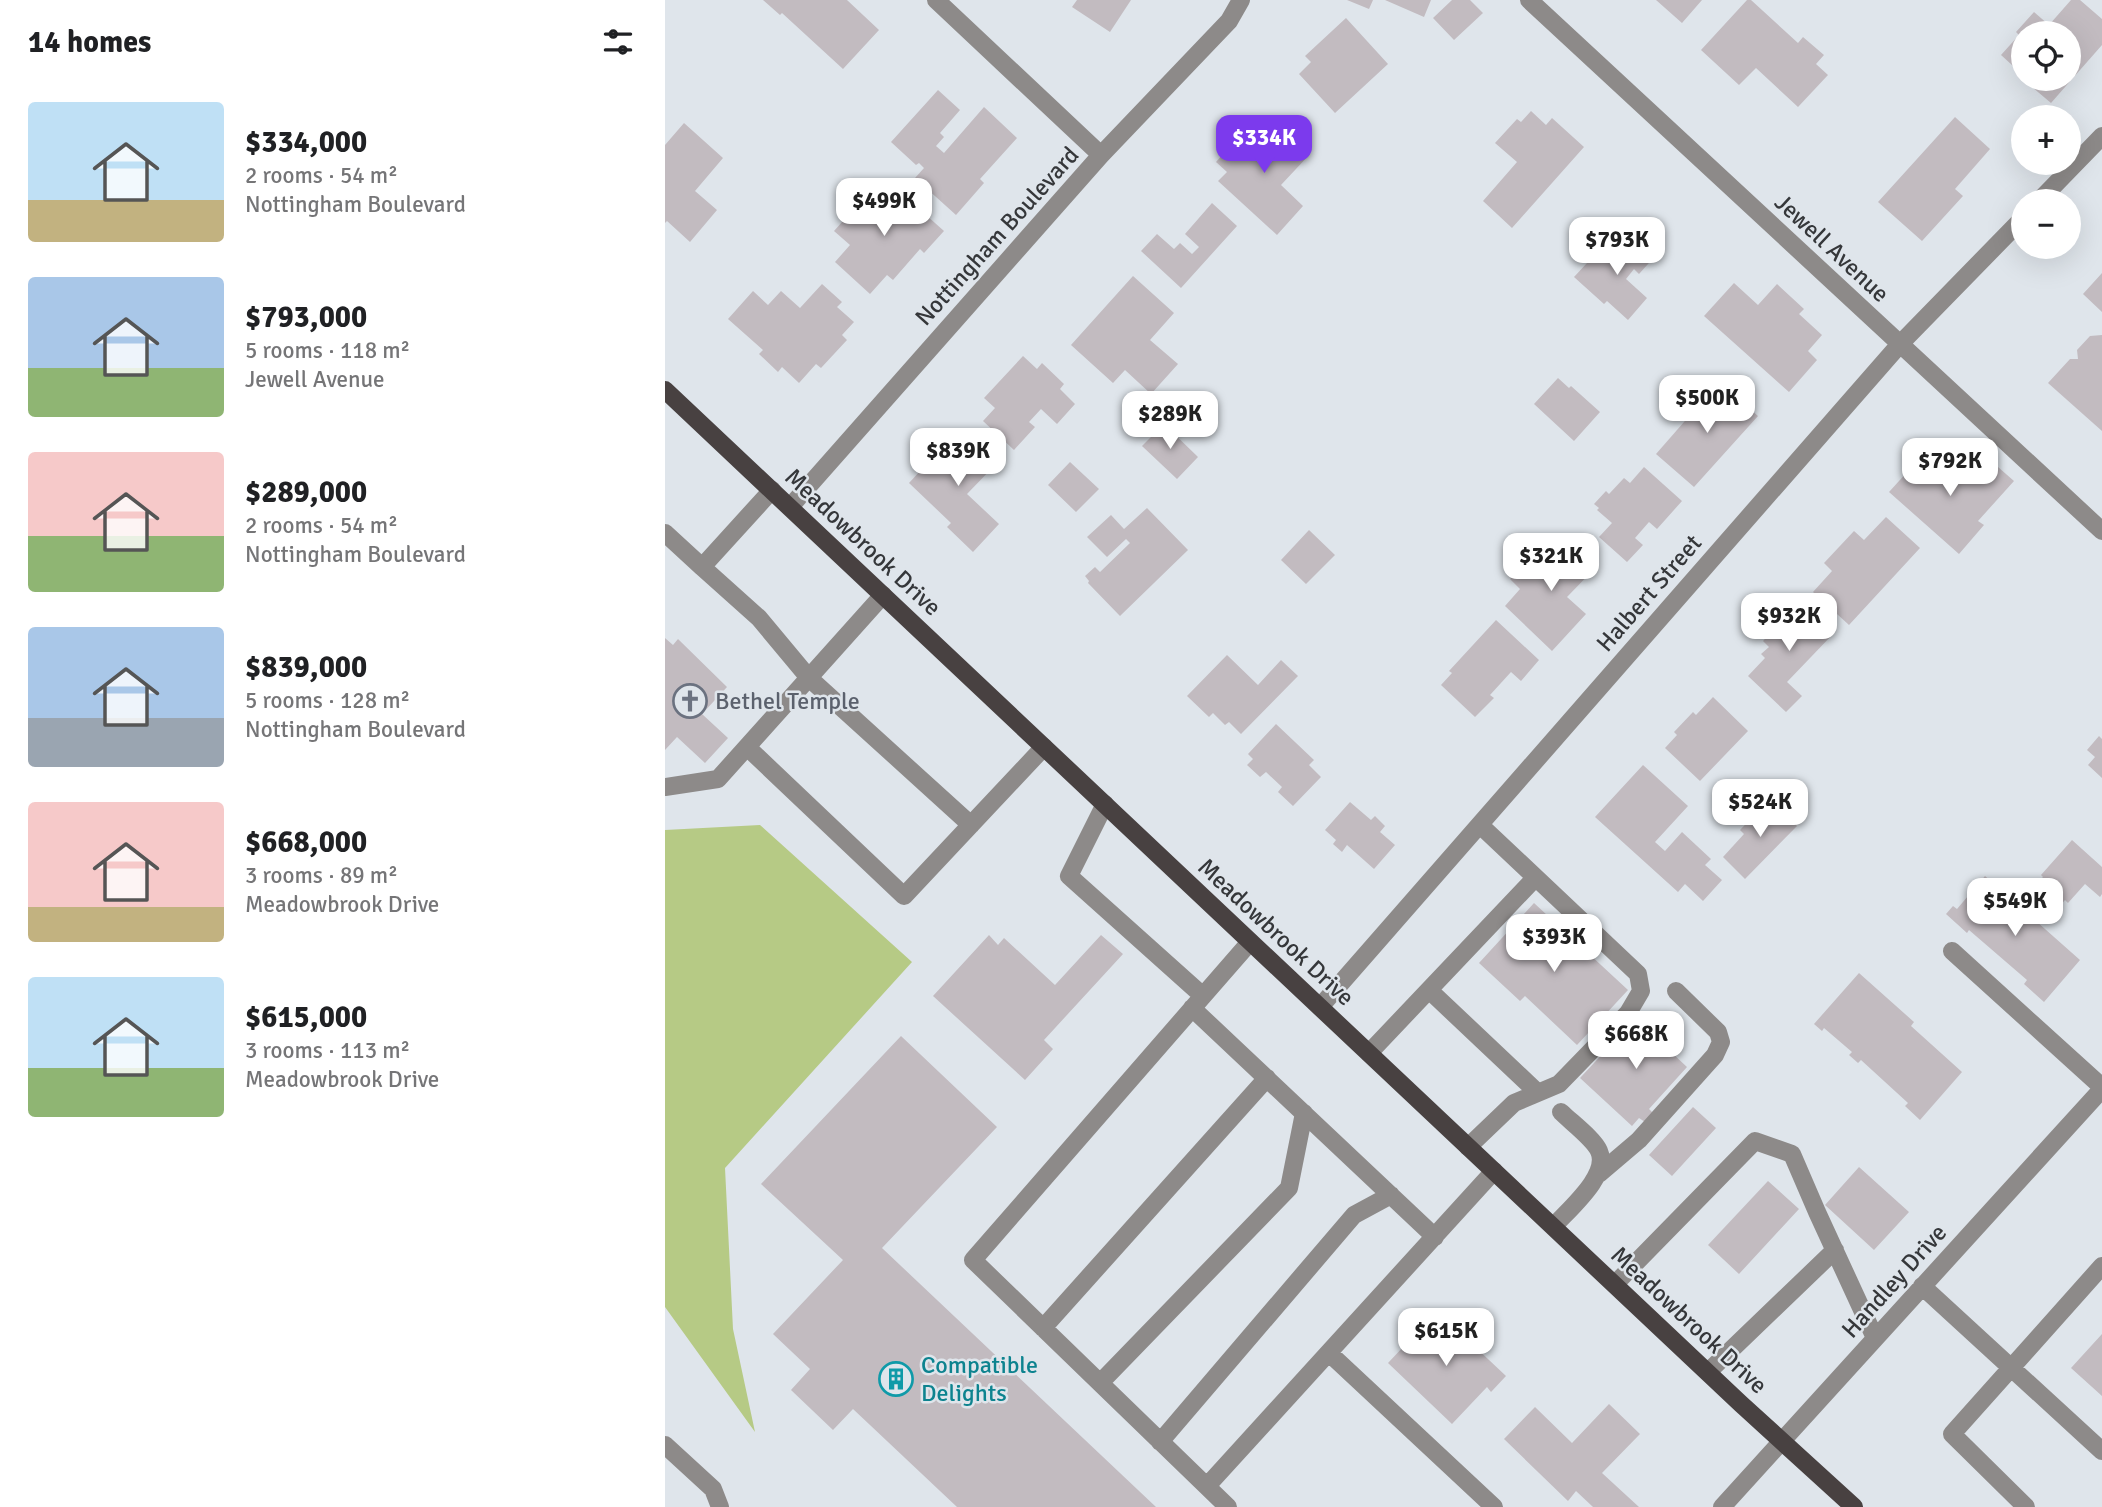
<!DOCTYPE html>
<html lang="en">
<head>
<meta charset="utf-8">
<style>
  body { margin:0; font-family:Signika,sans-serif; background:#f2f2f2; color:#202124; height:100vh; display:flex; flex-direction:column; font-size:26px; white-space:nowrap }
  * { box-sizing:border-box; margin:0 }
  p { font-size:23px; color:#757577 }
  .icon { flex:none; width:38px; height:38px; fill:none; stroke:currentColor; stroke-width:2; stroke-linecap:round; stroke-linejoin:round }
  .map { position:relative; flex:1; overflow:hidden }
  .sheet { display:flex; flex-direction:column; background:#fff; width:665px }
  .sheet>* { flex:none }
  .buttons { position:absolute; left:1346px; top:21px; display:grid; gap:14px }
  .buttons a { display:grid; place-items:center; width:70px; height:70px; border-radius:50%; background:#fff; box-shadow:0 7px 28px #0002; font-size:35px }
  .price { position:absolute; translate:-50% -60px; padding:0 16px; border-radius:14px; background:#fff; color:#222; font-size:23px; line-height:46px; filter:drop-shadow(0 2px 4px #0008) }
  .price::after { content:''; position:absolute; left:50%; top:42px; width:21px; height:16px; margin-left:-10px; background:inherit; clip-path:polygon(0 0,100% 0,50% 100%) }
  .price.selected { background:#7c3aed; color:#fff }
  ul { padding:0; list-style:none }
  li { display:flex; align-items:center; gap:21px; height:175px; padding:0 28px }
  li span { display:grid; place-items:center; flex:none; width:196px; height:140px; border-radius:7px; color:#555 }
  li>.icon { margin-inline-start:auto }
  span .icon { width:84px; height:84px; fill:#fffc; stroke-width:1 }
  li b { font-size:30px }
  h2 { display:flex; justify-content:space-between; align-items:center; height:84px; padding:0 28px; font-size:30px }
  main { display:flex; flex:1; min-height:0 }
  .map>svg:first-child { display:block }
  .green { fill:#b6ca85 }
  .building { fill:#c2bbc0 }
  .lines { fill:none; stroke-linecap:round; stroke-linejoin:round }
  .minor { stroke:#8d8a89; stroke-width:18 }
  .major { stroke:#484141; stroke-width:18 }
  .labels { text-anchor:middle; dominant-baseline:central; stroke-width:5; stroke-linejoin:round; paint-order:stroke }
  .street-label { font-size:24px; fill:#35373a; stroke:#dfe5eb }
  .worship-label { font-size:24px; fill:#5b616d; stroke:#dfe5eb; text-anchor:start }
  .culture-label { font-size:24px; fill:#0d838f; stroke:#dfe5eb; text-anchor:start }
</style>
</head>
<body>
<main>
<section class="sheet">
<h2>14 homes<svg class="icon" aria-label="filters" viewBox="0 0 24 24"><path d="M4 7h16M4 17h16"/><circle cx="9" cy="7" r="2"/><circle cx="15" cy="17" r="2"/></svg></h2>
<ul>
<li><span style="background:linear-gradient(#bfe0f5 70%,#c2b280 0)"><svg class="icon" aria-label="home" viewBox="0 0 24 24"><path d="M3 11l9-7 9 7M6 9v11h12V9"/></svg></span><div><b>$334,000</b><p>2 rooms · 54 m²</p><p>Nottingham Boulevard</p></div></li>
<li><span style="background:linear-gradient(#a9c7e8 65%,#8fb573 0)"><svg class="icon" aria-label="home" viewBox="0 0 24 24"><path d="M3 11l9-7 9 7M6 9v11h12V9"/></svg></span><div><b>$793,000</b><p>5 rooms · 118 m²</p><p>Jewell Avenue</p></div></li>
<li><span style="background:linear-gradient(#f6c9c9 60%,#8fb573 0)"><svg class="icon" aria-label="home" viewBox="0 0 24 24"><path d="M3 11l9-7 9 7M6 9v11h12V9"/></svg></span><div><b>$289,000</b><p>2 rooms · 54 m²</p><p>Nottingham Boulevard</p></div></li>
<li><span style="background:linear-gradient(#a9c7e8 65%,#9aa5b1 0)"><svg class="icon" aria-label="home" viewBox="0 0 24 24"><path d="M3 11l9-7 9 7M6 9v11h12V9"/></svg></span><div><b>$839,000</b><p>5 rooms · 128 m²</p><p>Nottingham Boulevard</p></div></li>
<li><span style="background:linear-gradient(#f6c9c9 75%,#c2b280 0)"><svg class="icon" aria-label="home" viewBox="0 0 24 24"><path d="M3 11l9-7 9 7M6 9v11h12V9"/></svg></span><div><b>$668,000</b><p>3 rooms · 89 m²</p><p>Meadowbrook Drive</p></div></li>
<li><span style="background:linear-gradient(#bfe0f5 65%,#8fb573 0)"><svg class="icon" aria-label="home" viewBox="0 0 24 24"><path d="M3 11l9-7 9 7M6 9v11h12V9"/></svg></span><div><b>$615,000</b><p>3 rooms · 113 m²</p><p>Meadowbrook Drive</p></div></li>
</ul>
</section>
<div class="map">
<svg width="1437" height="1507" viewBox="0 0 1437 1507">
  <rect width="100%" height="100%" fill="#dfe5eb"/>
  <path class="green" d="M95 825 247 962 60 1168 68 1329 90 1432 0 1307V830Z"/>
  <path class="building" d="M98 0H182L214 30 178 69 117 13 115 15Z
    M412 0H466L445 32 407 7Z
    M682 0H708L704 9Z
    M720 0H766L759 17Z
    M787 0H805L818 13 789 40 768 18Z
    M991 0H1037L1017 23Z
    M1082 0H1086L1133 43 1138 37 1159 55 1151 64 1163 75 1133 107 1091 68 1074 85 1036 50Z
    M1406 0H1415L1437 19V45L1386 103 1360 81 1362 79H1404V33H1358V75L1336 55 1354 35 1351 32 1369 12 1384 25Z
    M681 18 723 64 670 113 634 74 646 62 640 56Z
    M273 90 295 110 275 133 279 137 271 146 279 153 319 107 352 138 315 179 319 183 291 215 250 178 259 168 254 163 251 165 226 142Z
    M866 111 881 125 887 118 919 147 847 228 818 201 852 162 830 143 852 119 856 122Z
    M1290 117 1325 149 1290 189 1298 196 1257 241 1213 202Z
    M609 120 645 154 616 185 638 206 612 235 553 181 562 172 551 162 576 134 587 144Z
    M19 123 58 158 30 191 52 210 25 242 2 221 0 223V145Z
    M228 181 245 196 243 199 279 231 259 253 255 249 228 280 222 275 205 294 170 262 185 245 169 231 195 202 203 209Z
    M547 203 572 226 516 288 476 251 492 234 509 249 515 243 527 254 534 247 520 234Z
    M972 237 992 254 974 274 969 269 961 279 982 298 963 320 942 301 939 304 909 277 935 249 949 262Z
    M1437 273V312L1418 294Z
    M468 276 509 313 485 340 513 364 486 394 460 370 448 383 406 345Z
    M1069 283 1093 305 1112 284 1139 309 1134 314 1157 335 1143 351 1152 360 1124 392 1039 316Z
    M157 284 177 302 172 307 189 322 177 335 182 340 156 368 151 364 134 383 117 367 113 372 94 354 98 350 63 319 88 291 103 305 116 291 135 308Z
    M1437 335V431L1383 383 1405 359H1413L1412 350 1425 336Z
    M358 356 372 369 377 363 399 384 395 389 410 404 392 424 376 409 364 422 370 427 349 450 318 421 330 408 319 398Z
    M893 378 904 388 906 386 935 412 909 441 869 404Z
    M1054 382 1093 416 1029 487 991 454Z
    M499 424 533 457 512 479 477 446Z
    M294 429 332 463 302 494 334 524 308 552 282 527 286 523 244 483Z
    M1264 448 1305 484 1325 460 1349 481 1313 521 1319 525 1294 554 1224 492Z
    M405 462 434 489 411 512 383 485Z
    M979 467 1017 501 992 529 984 522 970 538 978 545 962 562 934 537 947 523 932 510 934 508 929 504 941 491 944 494 959 478 965 483Z
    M482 508 523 550 455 616 423 583 424 581 420 576 430 567 435 572 465 543 461 539 442 557 422 537 446 515 459 529Z
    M1221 517 1255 548 1184 625 1148 592 1167 571 1159 563 1189 531 1199 540Z
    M644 530 670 555 641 584 616 560Z
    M902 536 933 565 902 597 921 614 887 651 840 606 855 589 845 579 862 561 871 569Z
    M1127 601 1145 619 1150 614 1169 633 1122 682 1137 696 1121 712 1083 676 1100 658 1096 654 1104 647 1098 641 1112 626 1108 621Z
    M831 620 874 660 856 681 846 672 825 695 829 698 810 717 776 685 787 673 784 671Z
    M0 638 8 645 13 639 62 687 37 714 63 738 40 763 12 737 0 750Z
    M562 655 593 685 616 660 633 676 576 734 564 722 560 725 548 713 544 717 522 696Z
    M1048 697 1083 731 1035 781 1000 748 1012 735 1009 732 1028 712 1031 715Z
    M611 724 649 760 644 765 656 777 628 806 613 792 617 787 601 772 595 777 582 765 588 759 583 754Z
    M1434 736 1437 739V778L1423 765 1430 757 1422 750Z
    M978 765 1023 806 990 842 1000 851 1017 832 1046 859 1040 865 1057 880 1038 901 1020 884 1013 892 930 817Z
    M1105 799 1132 826 1080 879 1058 857 1079 834 1075 830Z
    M685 802 706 820 710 816 720 826 715 832 730 845 709 869 682 845 677 852 668 844 671 840 660 830Z
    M1407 840 1437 867V894L1435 897 1420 884 1403 903 1400 900 1389 913 1365 891 1378 877 1376 875Z
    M1320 876 1415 960 1379 1002 1359 984 1362 980 1304 930 1302 933 1281 914 1288 906 1292 909Z
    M869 903 963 990 912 1045 860 996 855 1001 814 963Z
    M324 935 333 945 339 938 390 985 436 935 458 954 379 1040 388 1049 360 1080 268 996Z
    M1194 973 1249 1022 1246 1026 1297 1072 1255 1120 1240 1106 1243 1103 1196 1060 1193 1063 1184 1055 1187 1052 1159 1028 1157 1031 1149 1024Z
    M970 1019 988 1036 1001 1023 1019 1040 1007 1053 1022 1067 984 1109 988 1113 980 1122 974 1118 967 1126 915 1078Z
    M236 1036 332 1127 217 1248 491 1507H292L188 1409 168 1430 126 1390 145 1369 108 1334 178 1260 96 1184Z
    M1028 1107 1051 1128 1007 1176 984 1155Z
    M1194 1167 1244 1212 1209 1250 1160 1205Z
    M1103 1181 1134 1209 1074 1274 1043 1245Z
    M772 1311 841 1376 826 1392 822 1387 787 1424 723 1363Z
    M1437 1334V1396L1406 1368Z
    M944 1404 975 1434 937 1473 974 1507H928L911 1491 903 1501 839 1439 870 1407 907 1443Z"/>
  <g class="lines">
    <path class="minor" d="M271 0 436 155
      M864 0 1437 531
      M1374 201 1437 136
      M107 490 37 567 94 618 144 678 306 825
      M125 507 436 155 564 21 576 0
      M0 533 37 567
      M82 747 239 896 379 747
      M0 787 53 779 218 595
      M440 804 404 876 538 996
      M1287 951 1437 1087
      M764 990 872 1092
      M655 1007 1235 344 1358 218
      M527 1008 770 1237
      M704 1053 870 878
      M803 1147 849 1103 894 1084 963 1013 976 991 973 974 815 825
      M934 1174 974 1140 1050 1055 1056 1042 1053 1032 1011 991
      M889 1226C904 1209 945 1175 934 1151 929 1139 906 1122 896 1112
      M950 1284 1090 1141 1127 1154 1152 1212 1210 1338
      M1257 1286 1437 1451
      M378 1328 602 1078
      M664 1353 829 1507
      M1043 1372 1170 1250
      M435 1383 624 1188 639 1113
      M495 1442 689 1215 726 1195
      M0 1445 48 1489 55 1507
      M542 1486 829 1171
      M563 1507 308 1260 585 942
      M1057 1507 1437 1089
      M1361 1507 1287 1434 1437 1266"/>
    <path class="major" d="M0 390 1076 1404 1189 1507"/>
  </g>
  <defs>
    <g id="church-ring" transform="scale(1.75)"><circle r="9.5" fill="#dfe5eb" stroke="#6b7280" stroke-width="1.5"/><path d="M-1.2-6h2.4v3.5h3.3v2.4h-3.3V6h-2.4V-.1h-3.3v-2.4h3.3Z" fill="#6b7280"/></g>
    <g id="building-ring" transform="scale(1.75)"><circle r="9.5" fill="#dfe5eb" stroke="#0f9aa8" stroke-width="1.5"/><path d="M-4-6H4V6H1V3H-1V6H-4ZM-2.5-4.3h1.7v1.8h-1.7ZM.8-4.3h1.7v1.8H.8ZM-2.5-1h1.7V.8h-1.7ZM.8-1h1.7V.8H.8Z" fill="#0f9aa8"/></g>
  </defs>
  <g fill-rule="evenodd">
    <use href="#church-ring" x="25" y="701"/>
    <use href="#building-ring" x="231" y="1379"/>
  </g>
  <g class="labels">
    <g class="street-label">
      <text transform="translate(332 236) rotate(-48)">Nottingham Boulevard</text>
      <text transform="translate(1167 248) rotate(43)">Jewell Avenue</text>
      <text transform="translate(198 542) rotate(43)">Meadowbrook Drive</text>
      <text transform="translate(984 593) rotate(-49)">Halbert Street</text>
      <text transform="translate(611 932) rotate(43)">Meadowbrook Drive</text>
      <text transform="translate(1229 1281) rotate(-48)">Handley Drive</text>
      <text transform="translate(1024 1320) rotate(43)">Meadowbrook Drive</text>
    </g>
    <g class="worship-label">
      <text x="50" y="701">Bethel Temple</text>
    </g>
    <g class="culture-label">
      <text x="256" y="1365">Compatible<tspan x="256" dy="28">Delights</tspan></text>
    </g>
  </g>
</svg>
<div class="buttons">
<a><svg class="icon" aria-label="locate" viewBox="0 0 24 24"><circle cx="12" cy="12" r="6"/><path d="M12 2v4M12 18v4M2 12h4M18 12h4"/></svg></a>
<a>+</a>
<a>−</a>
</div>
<b class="price selected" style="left:599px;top:175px">$334K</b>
<b class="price" style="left:219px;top:238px">$499K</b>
<b class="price" style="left:952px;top:277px">$793K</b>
<b class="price" style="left:1042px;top:435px">$500K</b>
<b class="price" style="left:505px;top:451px">$289K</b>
<b class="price" style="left:293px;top:488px">$839K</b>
<b class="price" style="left:1285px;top:498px">$792K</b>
<b class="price" style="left:886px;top:593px">$321K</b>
<b class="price" style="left:1124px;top:653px">$932K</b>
<b class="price" style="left:1095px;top:839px">$524K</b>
<b class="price" style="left:1350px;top:938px">$549K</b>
<b class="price" style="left:889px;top:974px">$393K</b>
<b class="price" style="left:971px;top:1071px">$668K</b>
<b class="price" style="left:781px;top:1368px">$615K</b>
</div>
</main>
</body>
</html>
